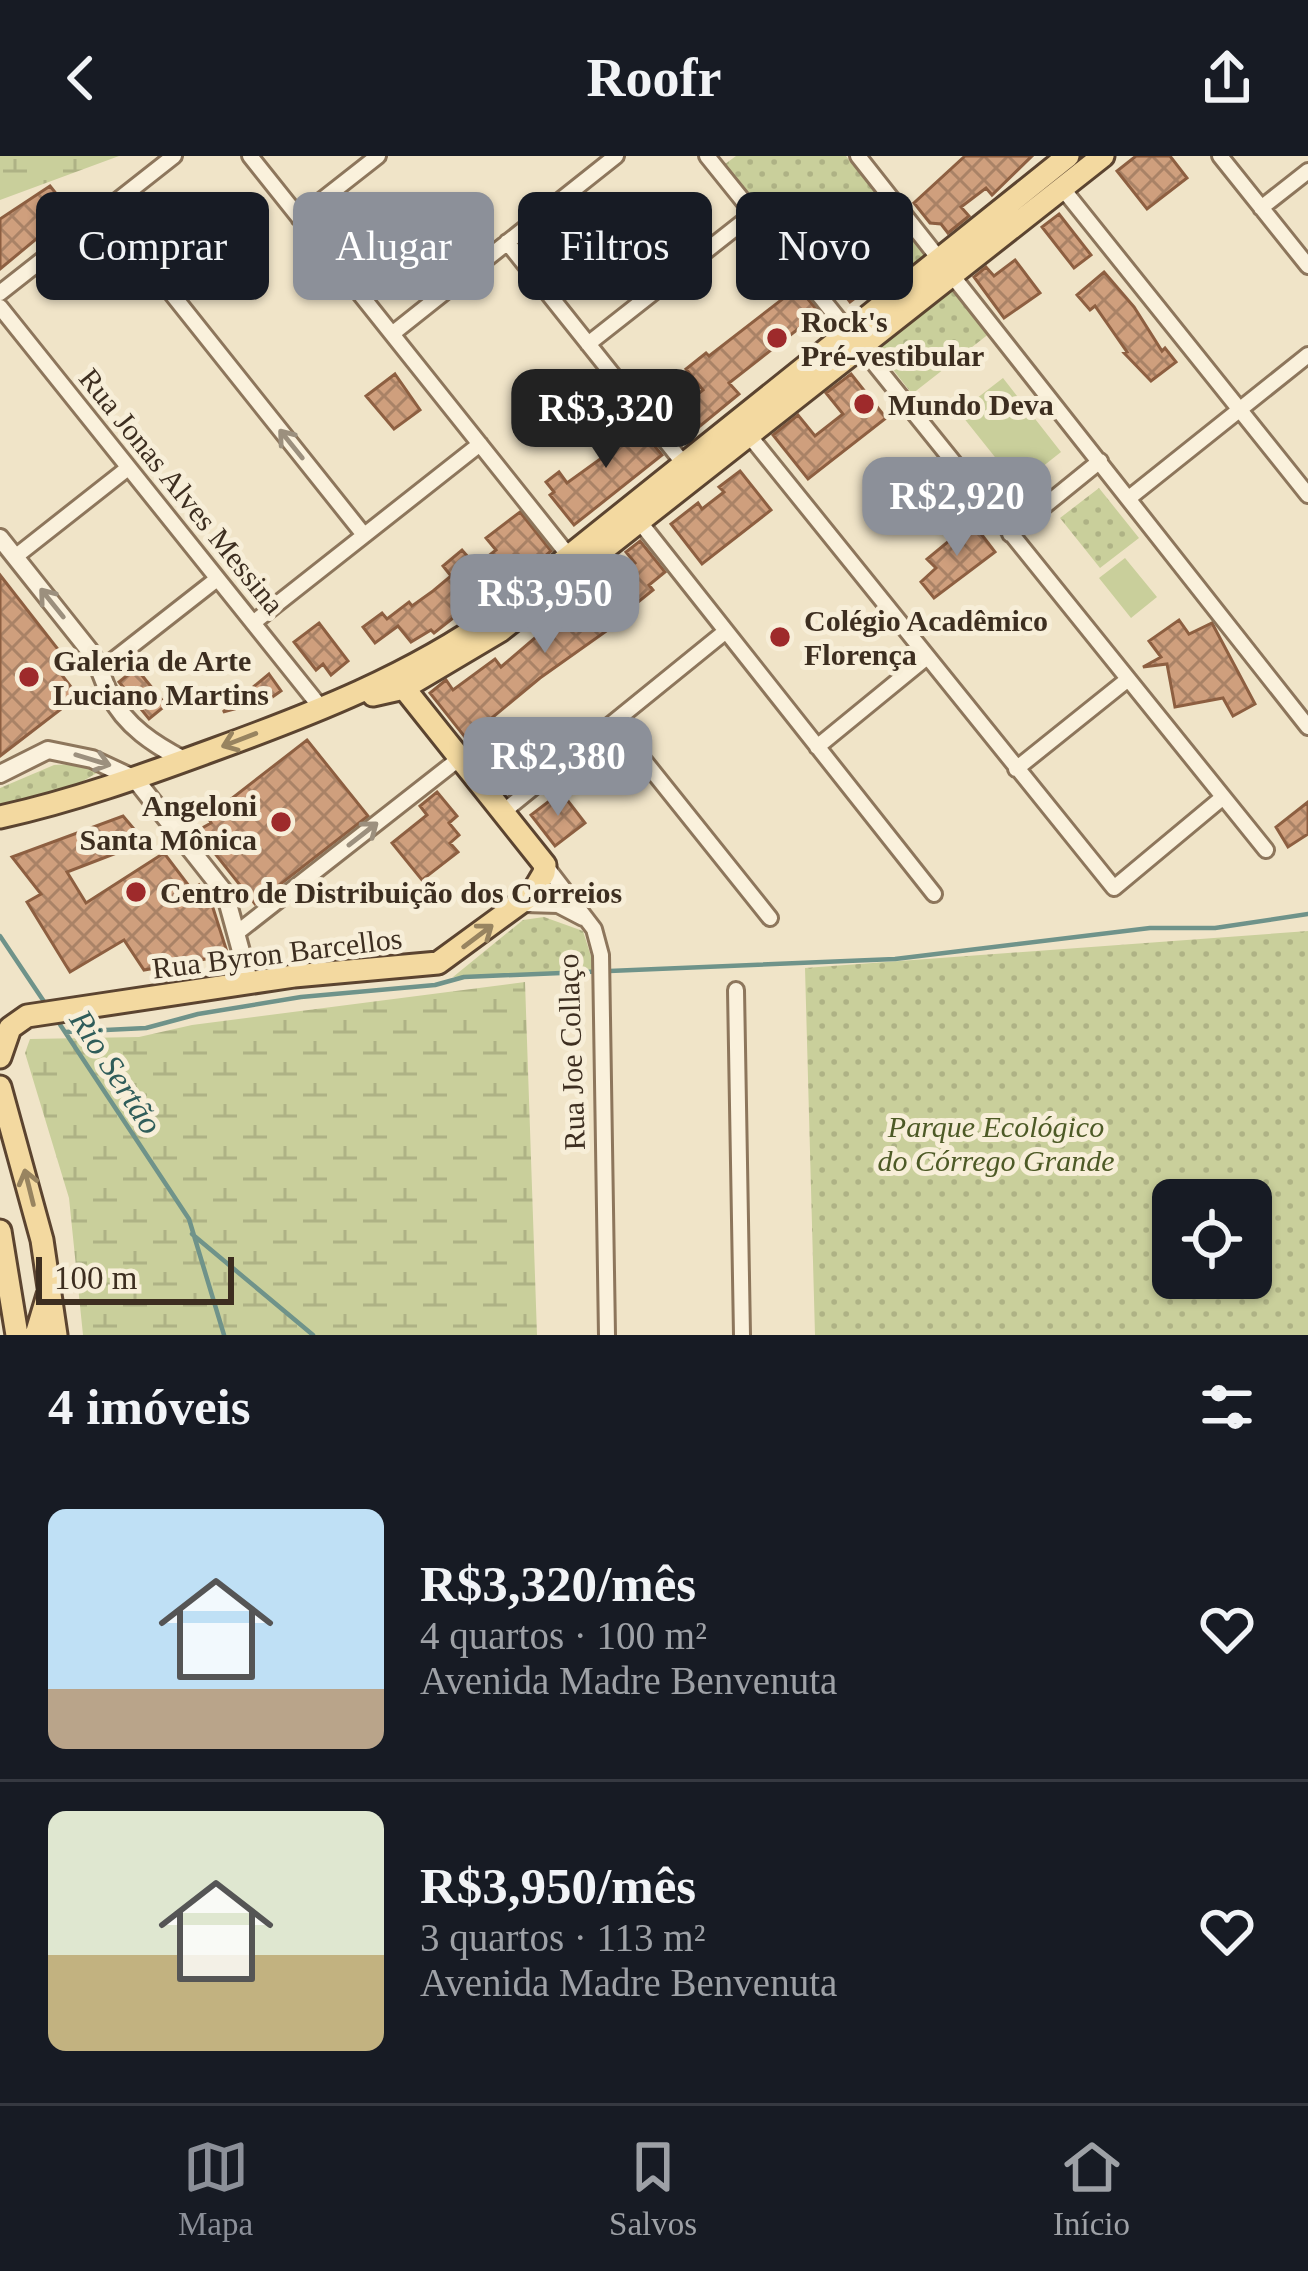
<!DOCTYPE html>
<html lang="pt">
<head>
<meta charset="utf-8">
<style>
  body { margin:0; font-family:"Times New Roman",serif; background:#20242c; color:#f1f3f6; height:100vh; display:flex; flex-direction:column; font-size:45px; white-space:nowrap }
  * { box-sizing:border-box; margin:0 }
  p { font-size:39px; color:#9ea1a6 }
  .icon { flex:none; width:66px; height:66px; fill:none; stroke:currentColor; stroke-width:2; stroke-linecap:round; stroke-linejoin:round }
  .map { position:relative; height:1179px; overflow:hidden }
  .drawer { display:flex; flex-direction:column; background:#171b24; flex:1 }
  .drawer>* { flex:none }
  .hud { position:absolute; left:36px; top:36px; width:1236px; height:108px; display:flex; gap:24px }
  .fabs { position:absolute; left:1152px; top:1023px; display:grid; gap:24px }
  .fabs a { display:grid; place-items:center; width:120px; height:120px; border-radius:18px; background:#171b24; box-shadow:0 3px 9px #0004; font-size:60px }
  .scale { position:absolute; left:36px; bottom:30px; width:198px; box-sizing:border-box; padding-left:12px; border:6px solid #3d2e20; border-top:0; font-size:33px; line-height:42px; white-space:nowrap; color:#3d2e20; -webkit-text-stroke:9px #f7eed8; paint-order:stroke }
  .price { position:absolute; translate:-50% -102px; padding:0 27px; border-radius:24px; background:#8c9099; color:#fff; font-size:39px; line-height:78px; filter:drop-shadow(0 3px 6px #0008) }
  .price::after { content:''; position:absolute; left:50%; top:72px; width:36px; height:27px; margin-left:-18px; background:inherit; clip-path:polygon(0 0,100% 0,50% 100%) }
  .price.selected { background:#222; color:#fff }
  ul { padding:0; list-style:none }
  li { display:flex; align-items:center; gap:36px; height:300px; padding:0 48px }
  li+li { border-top:3px solid #363941 }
  li span { display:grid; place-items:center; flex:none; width:336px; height:240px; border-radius:18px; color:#555 }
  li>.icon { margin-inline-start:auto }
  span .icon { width:144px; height:144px; fill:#fffc; stroke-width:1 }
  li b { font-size:51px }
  h2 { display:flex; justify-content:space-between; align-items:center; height:144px; padding:0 48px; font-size:51px }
  .pill { padding:0 42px; border-radius:18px; background:#171b24; box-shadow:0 3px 9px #0004; font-size:42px; line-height:108px }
  .pill.selected { background:#8c9099; color:#fff }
  header { display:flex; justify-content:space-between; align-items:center; height:156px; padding:0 48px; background:#171b24; font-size:54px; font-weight:700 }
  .dock { display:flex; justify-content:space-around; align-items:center; height:168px; border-top:3px solid #363941; background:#171b24; font-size:33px; color:#9ea1a6 }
  .dock a { display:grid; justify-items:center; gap:6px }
  .dock .selected { color:#8c9099 }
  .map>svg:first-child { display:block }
  .grass { fill:#c9cf9b }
  .wetland { fill:url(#wetland-marsh) }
  .park { fill:url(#park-dots); fill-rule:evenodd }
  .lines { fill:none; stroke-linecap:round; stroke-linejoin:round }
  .stream { stroke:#6f938a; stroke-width:4.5 }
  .building { fill:url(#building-cross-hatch); stroke:#8d5f41; stroke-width:3 }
  .minor-casing { stroke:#8d765c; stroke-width:20 }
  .tertiary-casing { stroke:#8d765c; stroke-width:22 }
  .primary-casing { stroke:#5b4430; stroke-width:27 }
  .minor { stroke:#faf1dc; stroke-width:14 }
  .tertiary { stroke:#faf1dc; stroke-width:16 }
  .primary { stroke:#f3d9a0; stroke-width:21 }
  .oneway { stroke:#9c907e }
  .oneway2 { stroke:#988460 }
  .poi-dot { fill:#9e2a2b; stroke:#f7eed8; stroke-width:4.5 }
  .labels { text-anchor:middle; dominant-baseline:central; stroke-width:10; stroke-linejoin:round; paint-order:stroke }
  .poi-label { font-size:30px; font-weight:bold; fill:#3d2e20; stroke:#f7eed8; text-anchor:start }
  .street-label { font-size:30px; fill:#3d2e20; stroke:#f7eed8 }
  .park-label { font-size:30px; font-style:italic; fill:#4d5a26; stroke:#f7eed8 }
  .water-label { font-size:33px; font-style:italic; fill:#2f5d5a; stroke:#f7eed8 }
</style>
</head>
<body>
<header><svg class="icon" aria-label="back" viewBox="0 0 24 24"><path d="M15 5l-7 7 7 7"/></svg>Roofr<svg class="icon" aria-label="share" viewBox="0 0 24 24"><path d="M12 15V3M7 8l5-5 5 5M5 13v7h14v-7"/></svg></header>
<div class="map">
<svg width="1308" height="1179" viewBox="0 0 1308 1179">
  <defs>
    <pattern id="wetland-marsh" width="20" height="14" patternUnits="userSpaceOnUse" patternTransform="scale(3)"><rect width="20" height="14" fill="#c9cf9b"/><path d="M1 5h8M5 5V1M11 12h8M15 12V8" fill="none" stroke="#aeb285"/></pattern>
    <pattern id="park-dots" width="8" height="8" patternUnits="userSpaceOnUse" patternTransform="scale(3)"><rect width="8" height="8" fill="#c9cf9b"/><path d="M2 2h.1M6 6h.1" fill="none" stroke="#aeb285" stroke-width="1.8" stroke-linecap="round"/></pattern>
    <pattern id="building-cross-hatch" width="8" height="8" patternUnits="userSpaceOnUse" patternTransform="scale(3)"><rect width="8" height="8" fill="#cf9f7d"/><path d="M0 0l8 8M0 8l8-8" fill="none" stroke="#a98266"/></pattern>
  </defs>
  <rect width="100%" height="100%" fill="#f0e4c8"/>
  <path class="grass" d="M1003 222 1061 296 1018 330 959 256Z
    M1125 402 1157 441 1131 462 1099 422Z"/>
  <path class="wetland" d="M0 0H119L0 44Z
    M525 826 537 1179H83L69 1042 25 897 30 883 139 881 192 869Z"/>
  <path class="park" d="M736 0H846L928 103 901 124 863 76 807 120 721 11Z
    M952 129 990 177 912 238 874 189Z
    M1099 332 1139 382 1100 412 1060 362Z
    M73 608 102 614 59 639 0 653V632L54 609Z
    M544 761 583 775 596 816 453 821 523 764Z
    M1308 775V1179H815L805 812ZM1173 1044H1251V1122H1173Z"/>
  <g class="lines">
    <path class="stream" d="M0 780 47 850
      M57 864 189 1063 224 1179
      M65 876 146 872 198 858 301 841 435 829 464 821 895 803 1150 772H1215L1308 758
      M192 1078 313 1179"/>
  </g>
  <path class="building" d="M965 0H1032L992 39 986 32 961 51 969 60 948 77 941 68 930 67 914 47Z
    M1136 0H1170L1187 22 1147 53 1117 15Z
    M50 30 70 55 0 113V63Z
    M1059 58 1091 99 1074 112 1042 71Z
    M874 99 881 108 865 121 872 129 850 146 837 129Z
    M1015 104 1040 137 1004 162 974 121 986 111 994 120Z
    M1104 116 1134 151 1162 195 1165 192 1176 206 1151 225 1124 197 1127 196 1095 150 1090 154 1077 139Z
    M798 131 826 165 813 175 807 166 729 227 739 238 688 280 663 249 677 238 685 248 703 234 686 213 706 197 709 200Z
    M395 218 420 254 394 273 366 240Z
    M851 218 886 262 808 323 773 279 798 259 815 280 843 258 826 237Z
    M629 259 662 299 574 369 550 339 554 336 546 326 559 316 567 327 610 296 599 283Z
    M740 315 771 354 702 408 671 368 698 347 702 353 724 336 719 331Z
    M520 356 551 395 536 408 532 403 495 429 487 418 463 437 471 448 434 477 431 474 411 486 398 470 375 487 363 471 382 457 387 463 409 446 412 450 433 435 451 420 443 410 462 394 476 410 496 394 486 382Z
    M972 366 995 396 934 442 921 426 936 412 927 403Z
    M640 385 665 416 649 429 653 434 633 450 636 454 540 522 482 570 522 622 507 634 430 537 446 524 453 534 495 503 501 511 556 464 552 458 604 415 613 425 635 407 626 396Z
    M0 419 71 510 61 518 78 540 0 600Z
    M1179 464 1189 478 1212 467 1255 548 1233 560 1223 542 1175 551 1167 508 1143 511 1161 501 1149 485Z
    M319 467 348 505 331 519 323 508 316 514 294 486Z
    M136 512 166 549 149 563 119 526Z
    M269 518 281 535 268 544 223 556Z
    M307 584 368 660 255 748 197 675 211 667 208 661Z
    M437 636 457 660 449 667 459 679 450 687 458 696 422 724 392 687 427 659 420 650Z
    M561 636 585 667 555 690 531 659Z
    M1308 646V678L1288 691 1276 671Z
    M123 660 145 686 67 716 86 747 164 697 192 734 199 729 213 752 228 799 144 814 124 784 70 816 27 746 41 738 12 701Z"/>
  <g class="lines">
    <g class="minor-casing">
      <path id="minor" d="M250 0 569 400
        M707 0 1266 694
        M858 0 1308 571
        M1220 0 1308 110
        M1063 33 1308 339
        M1261 52 1308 15
        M105 54 364 379
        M299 62 378 0
        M507 86 684 308
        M0 137 174 0
        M0 151 322 553
        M392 178 616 0
        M588 188 753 58
        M748 278 1114 732 1222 642
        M1129 342 1308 199
        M639 365 934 738
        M1010 378 1100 305
        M15 401 128 312
        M253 467 480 288
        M102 513 217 423
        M614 567 770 762
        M817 591 927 501
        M1016 613 1127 524
        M503 656 726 475
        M545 709 594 773 601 799 607 1179
        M525 748 558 749 583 762
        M238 776 460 602
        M736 834 742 1179"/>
    </g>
    <g class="tertiary-casing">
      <path id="tertiary" d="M0 382 89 494C100 509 102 523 110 539 125 570 155 589 184 604
        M0 618 48 594 92 603 135 623 225 737 250 828"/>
    </g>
    <g class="primary-casing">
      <path id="primary" d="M373 539 404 532 500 475 1103 0
        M0 661C73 645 142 620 213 594 312 558 410 520 497 458L1068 0
        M0 901 10 872 27 860 294 820 438 807 531 739 544 717 545 709 404 532
        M0 931 42 1084 56 1179
        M0 1075 17 1179
        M36 1179 48 1139"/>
    </g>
    <use href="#minor" class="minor"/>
    <use href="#tertiary" class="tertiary"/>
    <use href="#primary" class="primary"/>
  </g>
  <defs><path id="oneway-shaft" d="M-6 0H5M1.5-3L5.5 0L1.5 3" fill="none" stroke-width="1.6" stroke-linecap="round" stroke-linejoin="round" transform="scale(3)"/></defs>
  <g class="oneway">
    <use href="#oneway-shaft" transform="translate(291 288) rotate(-129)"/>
    <use href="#oneway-shaft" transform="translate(52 447) rotate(-129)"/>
    <use href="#oneway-shaft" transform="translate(93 604) rotate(17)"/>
    <use href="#oneway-shaft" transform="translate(363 678) rotate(-38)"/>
  </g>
  <g class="oneway2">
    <use href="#oneway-shaft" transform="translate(239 584) rotate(159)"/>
    <use href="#oneway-shaft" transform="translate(478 780) rotate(-37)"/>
    <use href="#oneway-shaft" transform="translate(29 1031) rotate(-104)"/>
  </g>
  <g class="poi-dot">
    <circle cx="777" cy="182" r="12"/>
    <circle cx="864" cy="248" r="12"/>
    <circle cx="780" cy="481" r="12"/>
    <circle cx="29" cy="521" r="12"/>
    <circle cx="281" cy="666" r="12"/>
    <circle cx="136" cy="736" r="12"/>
  </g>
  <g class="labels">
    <g class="poi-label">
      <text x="801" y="165">Rock's<tspan x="801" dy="34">Pré-vestibular</tspan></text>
      <text x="888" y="248">Mundo Deva</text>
      <text x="804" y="464">Colégio Acadêmico<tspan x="804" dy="34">Florença</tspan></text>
      <text x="53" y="504">Galeria de Arte<tspan x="53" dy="34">Luciano Martins</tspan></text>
      <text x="257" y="649" text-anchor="end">Angeloni<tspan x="257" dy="34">Santa Mônica</tspan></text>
      <text x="160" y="736">Centro de Distribuição dos Correios</text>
    </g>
    <g class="street-label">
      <text transform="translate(182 335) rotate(51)">Rua Jonas Alves Messina</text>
      <text transform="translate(277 797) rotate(-7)">Rua Byron Barcellos</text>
      <text transform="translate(571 896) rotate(-92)">Rua Joe Collaço</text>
    </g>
    <g class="park-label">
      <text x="996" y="970">Parque Ecológico<tspan x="996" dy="34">do Córrego Grande</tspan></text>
    </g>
    <g class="water-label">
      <text transform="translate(116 916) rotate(57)">Rio Sertão</text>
    </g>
  </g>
</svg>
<div class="fabs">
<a><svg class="icon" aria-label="locate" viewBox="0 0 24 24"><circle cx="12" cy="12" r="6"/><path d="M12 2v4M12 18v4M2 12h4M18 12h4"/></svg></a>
</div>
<div class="scale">100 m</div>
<b class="price selected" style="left:606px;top:315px">R$3,320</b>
<b class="price" style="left:957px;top:403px">R$2,920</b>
<b class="price" style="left:545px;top:500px">R$3,950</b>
<b class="price" style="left:558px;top:663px">R$2,380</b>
<div class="hud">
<a class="pill">Comprar</a>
<a class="pill selected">Alugar</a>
<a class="pill">Filtros</a>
<a class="pill">Novo</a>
</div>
</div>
<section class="drawer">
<h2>4 imóveis<svg class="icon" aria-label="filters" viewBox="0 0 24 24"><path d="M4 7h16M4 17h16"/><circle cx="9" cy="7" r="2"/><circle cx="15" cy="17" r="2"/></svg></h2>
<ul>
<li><span style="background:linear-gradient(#bfe0f5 75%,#b9a48a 0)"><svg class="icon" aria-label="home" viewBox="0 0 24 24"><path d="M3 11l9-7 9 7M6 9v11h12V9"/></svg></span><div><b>R$3,320/mês</b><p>4 quartos · 100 m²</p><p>Avenida Madre Benvenuta</p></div><svg class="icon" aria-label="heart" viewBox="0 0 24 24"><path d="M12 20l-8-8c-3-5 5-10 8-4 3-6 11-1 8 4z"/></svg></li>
<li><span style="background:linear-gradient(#dfe7d0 60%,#c2b280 0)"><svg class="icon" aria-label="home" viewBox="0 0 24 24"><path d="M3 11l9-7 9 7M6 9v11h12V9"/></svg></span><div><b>R$3,950/mês</b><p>3 quartos · 113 m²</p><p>Avenida Madre Benvenuta</p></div><svg class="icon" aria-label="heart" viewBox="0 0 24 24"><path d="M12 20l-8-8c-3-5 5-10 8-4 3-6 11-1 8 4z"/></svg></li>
</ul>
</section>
<nav class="dock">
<a class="selected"><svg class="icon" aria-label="map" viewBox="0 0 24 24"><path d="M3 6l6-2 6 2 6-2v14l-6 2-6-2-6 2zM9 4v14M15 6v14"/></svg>Mapa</a>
<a><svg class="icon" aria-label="saved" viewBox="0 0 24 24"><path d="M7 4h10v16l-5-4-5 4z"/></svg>Salvos</a>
<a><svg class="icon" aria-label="home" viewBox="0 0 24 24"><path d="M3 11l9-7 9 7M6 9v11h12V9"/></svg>Início</a>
</nav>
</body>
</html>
